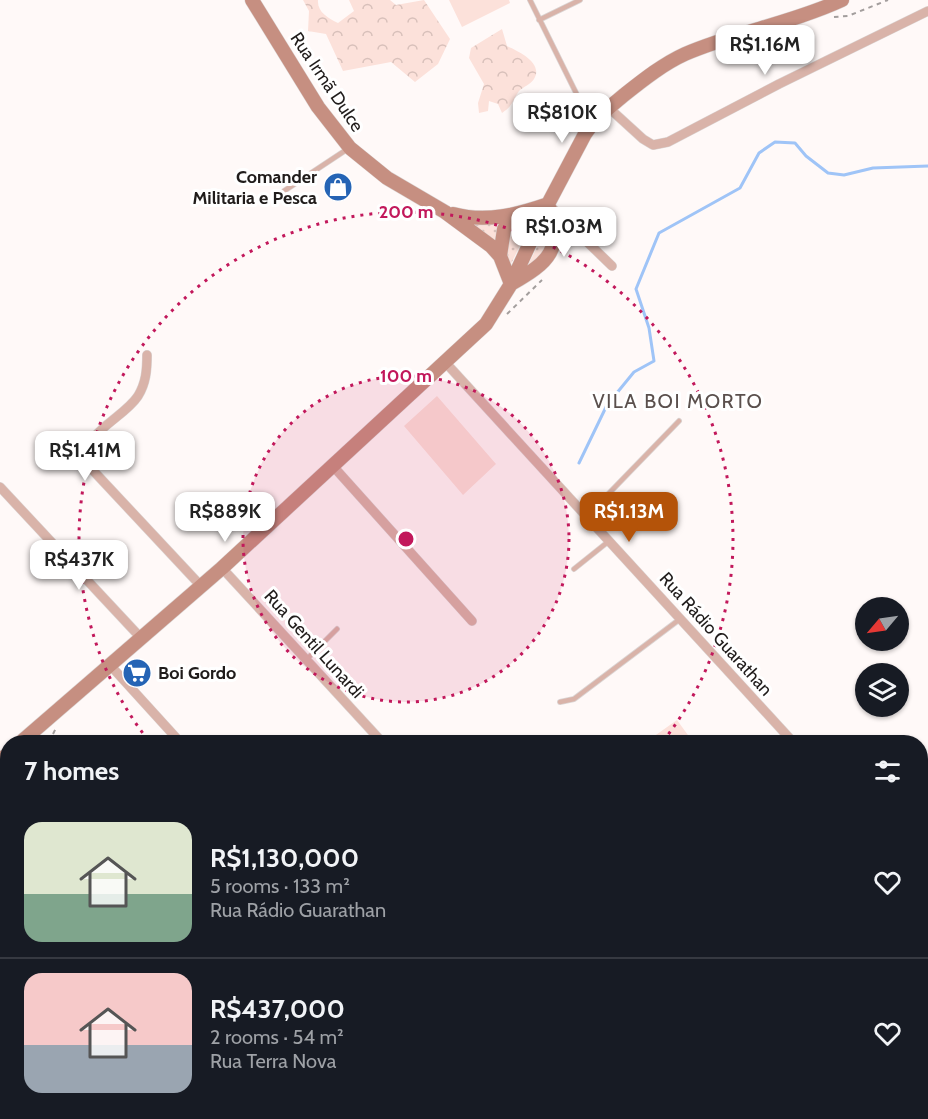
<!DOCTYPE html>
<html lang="en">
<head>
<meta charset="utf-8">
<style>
  body { margin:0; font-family:Cabin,sans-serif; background:#20242c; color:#f1f3f6; height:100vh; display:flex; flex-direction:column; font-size:22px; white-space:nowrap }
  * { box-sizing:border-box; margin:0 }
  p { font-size:20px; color:#9ea1a6 }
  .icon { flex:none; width:33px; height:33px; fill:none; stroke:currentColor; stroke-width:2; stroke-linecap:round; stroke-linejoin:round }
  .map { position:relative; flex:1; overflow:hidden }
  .sheet { position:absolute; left:0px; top:735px; width:928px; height:384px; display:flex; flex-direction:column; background:#171b24; border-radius:24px 24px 0 0; box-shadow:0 2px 4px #0004 }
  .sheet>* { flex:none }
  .needle { width:39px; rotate:241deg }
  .fabs { position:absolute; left:855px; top:597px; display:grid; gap:12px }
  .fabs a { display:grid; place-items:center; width:54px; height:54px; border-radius:50%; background:#171b24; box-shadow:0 2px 4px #0004; font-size:30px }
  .price { position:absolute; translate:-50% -51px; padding:0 14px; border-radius:12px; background:#fff; color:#222; font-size:20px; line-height:39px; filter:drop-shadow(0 2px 3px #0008) }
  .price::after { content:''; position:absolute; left:50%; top:36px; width:18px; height:14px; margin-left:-9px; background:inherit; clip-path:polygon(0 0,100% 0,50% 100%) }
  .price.active { background:#b45309; color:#fff }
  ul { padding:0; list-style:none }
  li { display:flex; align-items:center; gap:18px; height:150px; padding:0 24px }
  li+li { border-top:2px solid #363941 }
  li span { display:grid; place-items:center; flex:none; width:168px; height:120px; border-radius:18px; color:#555 }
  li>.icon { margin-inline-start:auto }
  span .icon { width:72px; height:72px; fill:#fffc; stroke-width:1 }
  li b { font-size:26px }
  h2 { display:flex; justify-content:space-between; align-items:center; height:72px; padding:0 24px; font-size:26px }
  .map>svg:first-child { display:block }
  .grass { fill:url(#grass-dots) }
  .forest { fill:url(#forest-crowns) }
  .park { fill:#fce1da }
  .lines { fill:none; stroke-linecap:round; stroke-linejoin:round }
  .stream { stroke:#9fc4f7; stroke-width:3 }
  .lane-casing { stroke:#dbd6d5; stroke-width:6 }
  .street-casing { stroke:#dbd6d5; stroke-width:10 }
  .secondary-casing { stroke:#dbd6d5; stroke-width:15 }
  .path { stroke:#a39e9d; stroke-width:2; stroke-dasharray:4.5 4.5; stroke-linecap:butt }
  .lane { stroke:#d9b3a9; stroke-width:4.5 }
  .street { stroke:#d9b3a9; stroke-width:9 }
  .secondary { stroke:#c68f81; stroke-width:14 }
  .ring { fill:none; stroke:#c2185b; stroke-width:3; stroke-dasharray:3 6 }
  .labels { text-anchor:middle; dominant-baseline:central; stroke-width:6; stroke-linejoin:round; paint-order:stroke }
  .street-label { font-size:18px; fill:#201c1b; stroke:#fff }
  .poi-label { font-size:18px; font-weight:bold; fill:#201c1b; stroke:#fff; text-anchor:end }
  .neighbourhood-label { font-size:20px; letter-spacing:1.5px; fill:#5b504d; stroke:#fff }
  .centre { fill:#c2185b; stroke:#fff; stroke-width:3 }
  .ring-label { font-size:18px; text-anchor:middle; font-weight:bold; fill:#c2185b; stroke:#fff; stroke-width:6; stroke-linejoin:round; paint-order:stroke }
</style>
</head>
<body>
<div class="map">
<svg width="928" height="1119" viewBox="0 0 928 1119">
  <defs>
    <pattern id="grass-dots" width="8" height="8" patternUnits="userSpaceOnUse" patternTransform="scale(1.5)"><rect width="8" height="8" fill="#fce1da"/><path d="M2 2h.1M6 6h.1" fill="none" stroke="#d8c0ba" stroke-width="1.8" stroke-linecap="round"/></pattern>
    <pattern id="forest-crowns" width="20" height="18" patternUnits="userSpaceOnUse" patternTransform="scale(1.5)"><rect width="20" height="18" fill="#fce1da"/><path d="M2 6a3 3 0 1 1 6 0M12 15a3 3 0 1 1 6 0" fill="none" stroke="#d8c0ba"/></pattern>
  </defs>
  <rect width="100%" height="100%" fill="#fff9f8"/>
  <path class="grass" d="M534 217 511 264 505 253C508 235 515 220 534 217Z
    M464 222 504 223 496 245Z
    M548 225 551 229 545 253 527 267Z"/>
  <path class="forest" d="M303 0H318C317 12 328 18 338 23L354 11 349 0H390L396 5 424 0 450 39 438 64 415 82 391 62 343 71 326 34 308 31 309 11Z
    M502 29 507 46C518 51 544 63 534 79 531 84 523 87 519 91 512 101 513 106 502 113L498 104 489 101 488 111 479 113 478 103 484 84 469 58 471 48Z"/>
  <path class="park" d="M449 0H509L510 3 462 27Z
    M437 396 496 464 463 495 404 426Z
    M677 720 693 742H646Z"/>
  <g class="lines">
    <path class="stream" d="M579 463 607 405 634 372 654 361 649 328 636 289 659 233 740 188 759 153 775 142 795 143 806 156 828 173 844 175 873 168 928 166"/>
    <g class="lane-casing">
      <path id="lane" d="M530 0 590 121
        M539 20 580 0
        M284 191 349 148
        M587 516 679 421
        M574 569 609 541
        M307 659 337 629
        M560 702 574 699 680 619"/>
    </g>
    <g class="street-casing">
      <path id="street" d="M609 108 643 139 653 145 668 142 779 84 928 11
        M549 205 612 266
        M147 355C147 370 146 383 138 396 123 419 82 432 86 463L201 586
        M445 362 793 742
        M332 465 472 621
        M0 487 141 638
        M222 568 382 742
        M110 665 180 742
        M0 765 8 774
        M921 888 928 896
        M0 939 8 948
        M921 1062 928 1059
        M0 1094 8 1103
        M16 1112 23 1119
        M116 1112 123 1119
        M316 1112 323 1119
        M527 1112 534 1119
        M809 1112 816 1119
        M49 1119 57 1112
        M858 1119 866 1112"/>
    </g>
    <g class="secondary-casing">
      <path id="secondary" d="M252 0 318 107 350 148 387 178 445 212 491 246 500 256 511 284
        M453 214C486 223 516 215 548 204
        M500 256 504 229 514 216
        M511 284C549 262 564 250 548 204
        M21 742 222 568 486 324 511 284 548 204 585 134C595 118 610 107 624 95 643 80 663 64 685 54 736 32 792 23 842 0
        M0 760 8 754"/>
    </g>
    <path class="path" d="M834 17 848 16 888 0
      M507 314 542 280
      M49 742 56 728"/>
    <use href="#lane" class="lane"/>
    <use href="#street" class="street"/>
    <use href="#secondary" class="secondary"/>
  </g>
  <circle cx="406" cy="539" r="163" fill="#c2185b" fill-opacity=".12"/>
  <g class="ring">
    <circle cx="406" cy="539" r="163"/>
    <path d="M148 740A327 327 0 1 1 664 740"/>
  </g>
  <defs>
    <g id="shop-disc" transform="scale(1.5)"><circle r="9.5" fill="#2564b5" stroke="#fff"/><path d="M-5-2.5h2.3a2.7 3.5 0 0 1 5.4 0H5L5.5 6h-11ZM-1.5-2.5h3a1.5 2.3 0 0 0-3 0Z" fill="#fff"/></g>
    <g id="supermarket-disc" transform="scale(1.5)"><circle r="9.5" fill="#2564b5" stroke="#fff"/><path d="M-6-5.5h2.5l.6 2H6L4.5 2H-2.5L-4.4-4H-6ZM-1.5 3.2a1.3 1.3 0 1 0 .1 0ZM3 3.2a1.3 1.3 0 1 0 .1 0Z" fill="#fff"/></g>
  </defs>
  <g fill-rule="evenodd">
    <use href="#shop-disc" x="338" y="187"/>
    <use href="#supermarket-disc" x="137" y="673"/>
  </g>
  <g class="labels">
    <g class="street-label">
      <text transform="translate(327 82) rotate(56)">Rua Irmã Dulce</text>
      <text transform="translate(716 634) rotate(48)">Rua Rádio Guarathan</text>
      <text transform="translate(314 644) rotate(48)">Rua Gentil Lunardi</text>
    </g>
    <g class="poi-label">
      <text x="317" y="177">Comander<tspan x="317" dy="21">Militaria e Pesca</tspan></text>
      <text x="158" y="673" text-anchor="start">Boi Gordo</text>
    </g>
    <g class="neighbourhood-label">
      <text x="678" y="401">VILA BOI MORTO</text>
    </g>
  </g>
  <circle cx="406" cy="539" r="9" class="centre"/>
  <g class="ring-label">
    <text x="406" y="218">200 m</text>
    <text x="406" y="382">100 m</text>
  </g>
</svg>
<div class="fabs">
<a><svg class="needle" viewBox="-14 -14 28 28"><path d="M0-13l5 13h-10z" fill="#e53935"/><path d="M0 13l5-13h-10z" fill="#9ea1a6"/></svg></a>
<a><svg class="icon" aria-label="layers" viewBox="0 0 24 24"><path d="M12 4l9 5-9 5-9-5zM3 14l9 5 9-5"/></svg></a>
</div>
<b class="price" style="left:765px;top:76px">R$1.16M</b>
<b class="price" style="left:562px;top:144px">R$810K</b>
<b class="price" style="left:564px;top:258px">R$1.03M</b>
<b class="price" style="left:85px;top:482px">R$1.41M</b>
<b class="price" style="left:225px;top:543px">R$889K</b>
<b class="price active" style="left:629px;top:543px">R$1.13M</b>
<b class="price" style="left:79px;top:591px">R$437K</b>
<section class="sheet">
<h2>7 homes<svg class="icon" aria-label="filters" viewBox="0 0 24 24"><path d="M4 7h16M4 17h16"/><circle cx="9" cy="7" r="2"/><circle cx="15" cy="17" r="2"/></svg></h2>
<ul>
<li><span style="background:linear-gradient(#dfe7d0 60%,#7fa58c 0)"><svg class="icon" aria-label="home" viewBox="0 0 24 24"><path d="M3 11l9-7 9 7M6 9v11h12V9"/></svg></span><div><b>R$1,130,000</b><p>5 rooms · 133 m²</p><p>Rua Rádio Guarathan</p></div><svg class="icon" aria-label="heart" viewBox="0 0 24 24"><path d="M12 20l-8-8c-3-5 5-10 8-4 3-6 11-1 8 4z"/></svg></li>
<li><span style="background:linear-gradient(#f6c9c9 60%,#9aa5b1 0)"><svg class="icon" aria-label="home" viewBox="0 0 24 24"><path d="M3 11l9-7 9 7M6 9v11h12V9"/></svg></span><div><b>R$437,000</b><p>2 rooms · 54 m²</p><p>Rua Terra Nova</p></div><svg class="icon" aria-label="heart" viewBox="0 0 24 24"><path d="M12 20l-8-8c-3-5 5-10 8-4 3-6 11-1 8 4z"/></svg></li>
</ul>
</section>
</div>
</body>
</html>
